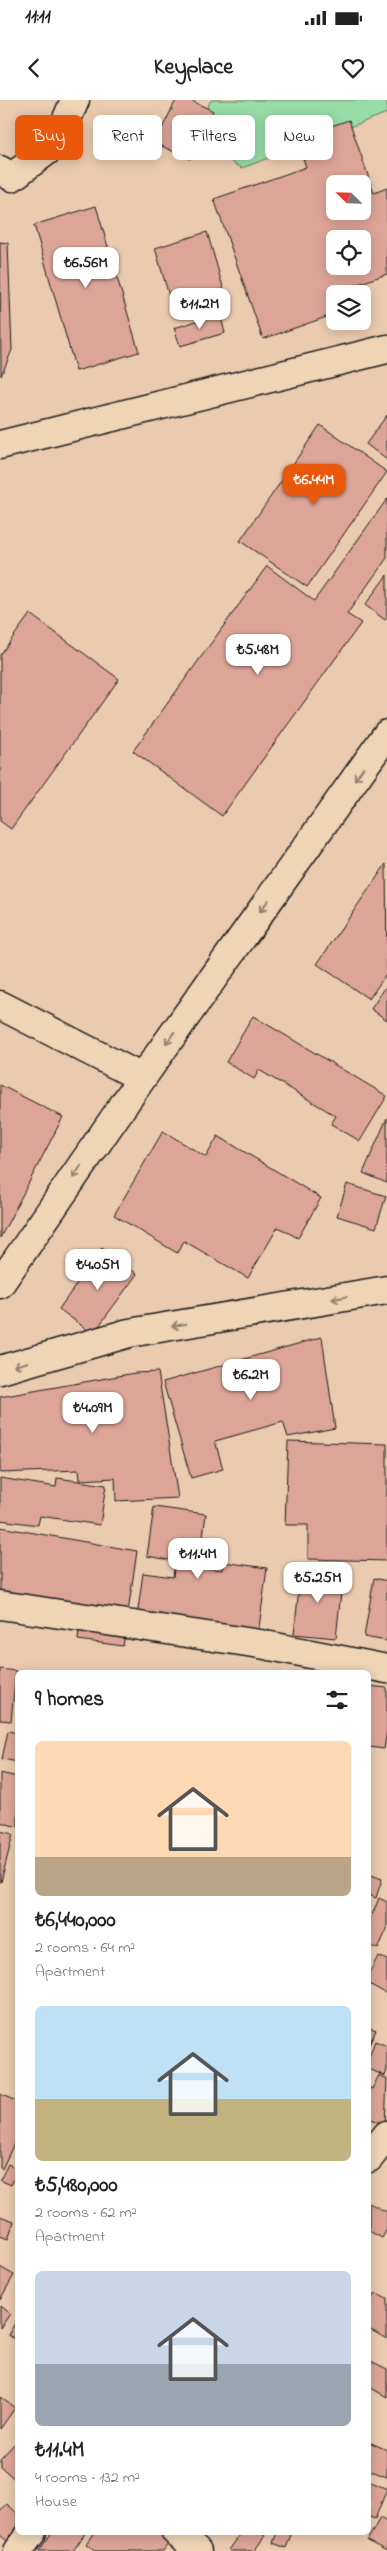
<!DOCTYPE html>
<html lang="en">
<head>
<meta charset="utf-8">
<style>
  body { margin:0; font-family:"Indie Flower",sans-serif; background:#f2f2f2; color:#222; height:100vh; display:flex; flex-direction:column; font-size:19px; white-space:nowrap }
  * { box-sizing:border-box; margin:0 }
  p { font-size:16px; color:#767676 }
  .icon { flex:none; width:28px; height:28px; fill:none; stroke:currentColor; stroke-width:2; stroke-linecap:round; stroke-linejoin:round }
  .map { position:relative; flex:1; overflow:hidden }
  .panel { position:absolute; left:15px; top:1570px; width:356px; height:865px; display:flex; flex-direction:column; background:#fff; border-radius:8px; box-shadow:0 2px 12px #0003 }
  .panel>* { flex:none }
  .top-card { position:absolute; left:15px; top:15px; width:358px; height:45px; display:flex; gap:10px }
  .needle { width:32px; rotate:293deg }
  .buttons { position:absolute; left:326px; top:75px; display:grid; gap:10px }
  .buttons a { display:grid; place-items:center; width:45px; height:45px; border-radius:8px; background:#fff; box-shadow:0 2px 12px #0003; font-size:25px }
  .price { position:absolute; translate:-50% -42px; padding:0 11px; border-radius:10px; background:#fff; color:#222; font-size:16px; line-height:32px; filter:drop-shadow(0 1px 2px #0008) }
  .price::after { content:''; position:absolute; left:50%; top:30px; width:15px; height:11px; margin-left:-8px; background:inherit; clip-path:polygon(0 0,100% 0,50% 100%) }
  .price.active { background:#ea580c; color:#fff }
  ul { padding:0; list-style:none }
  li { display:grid; align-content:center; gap:10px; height:265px; padding:0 20px }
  li span { display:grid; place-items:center; height:155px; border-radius:8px; color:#555 }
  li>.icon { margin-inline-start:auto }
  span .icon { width:90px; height:90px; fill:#fffc; stroke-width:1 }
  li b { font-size:21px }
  h2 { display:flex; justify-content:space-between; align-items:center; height:60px; padding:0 20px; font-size:21px }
  .chip { padding:0 18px; border-radius:8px; background:#fff; box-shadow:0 2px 12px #0003; font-size:18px; line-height:45px }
  .chip.active { background:#ea580c; color:#fff }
  .status { display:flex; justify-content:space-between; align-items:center; height:35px; padding:0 25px; background:#fff; direction:ltr }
  .status svg { height:14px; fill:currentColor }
  header { display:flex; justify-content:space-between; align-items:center; height:65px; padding:0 20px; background:#fff; font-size:22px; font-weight:700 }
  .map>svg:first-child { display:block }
  .green { fill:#97dba7; stroke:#5a7c62 }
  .building { fill:#dda598; stroke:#1c1c1c; fill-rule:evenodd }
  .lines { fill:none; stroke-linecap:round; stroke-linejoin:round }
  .minor-casing { stroke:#1c1c1c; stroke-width:31 }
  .tertiary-casing { stroke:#1c1c1c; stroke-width:31 }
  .secondary-casing { stroke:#1c1c1c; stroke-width:31 }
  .minor { stroke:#efd4b6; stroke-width:28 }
  .tertiary { stroke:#efd4b6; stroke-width:28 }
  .secondary { stroke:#efd4b6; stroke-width:28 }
  .oneway { stroke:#908171 }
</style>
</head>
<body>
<div class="status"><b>11:11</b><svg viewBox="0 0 49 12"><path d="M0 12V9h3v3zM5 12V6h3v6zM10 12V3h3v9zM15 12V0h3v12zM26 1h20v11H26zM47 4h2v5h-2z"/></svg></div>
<header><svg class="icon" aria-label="back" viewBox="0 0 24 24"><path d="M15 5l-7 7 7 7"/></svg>Keyplace<svg class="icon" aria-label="heart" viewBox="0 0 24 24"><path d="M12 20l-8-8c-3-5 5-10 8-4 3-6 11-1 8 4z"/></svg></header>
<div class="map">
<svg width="387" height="2451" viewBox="0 0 387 2451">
  <rect width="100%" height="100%" fill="#ebcbb0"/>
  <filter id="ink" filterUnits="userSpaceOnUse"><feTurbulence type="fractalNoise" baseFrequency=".02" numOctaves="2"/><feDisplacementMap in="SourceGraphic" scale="10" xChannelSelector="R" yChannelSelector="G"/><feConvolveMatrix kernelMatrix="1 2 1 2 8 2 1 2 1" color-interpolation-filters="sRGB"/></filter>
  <g filter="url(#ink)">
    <path class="green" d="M211 0H387V13L242 68 192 39Z"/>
    <path class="building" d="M176 0H190L213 11 190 59 155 43Z
      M349 20 374 93 387 88V174L346 188 348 194H335V214L263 239 214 99 306 67 296 38ZM335 84H362V111H335ZM335 139H362V166H335Z
      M96 106 139 252 76 271 34 125Z
      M207 132 226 197 174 213 155 148Z
      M0 142 8 143 12 250 1 276Z
      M220 214 225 233 180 246 174 228Z
      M387 315V360L366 344Z
      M320 325 387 372 307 487 240 441Z
      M387 399V458L347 514 361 523 222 716 133 651 267 466 314 501Z
      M387 475V518L385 520 365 505Z
      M30 514 119 579 11 729 0 721V555Z
      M386 764 387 873 369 899 317 864Z
      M387 885V920L371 909Z
      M253 916 387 996 360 1041 331 1024 336 1016 259 970 254 979 226 962Z
      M0 985 63 1017 0 1138Z
      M387 1018V1083L363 1073Z
      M163 1031 206 1057 218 1036 321 1098 298 1138 278 1127 248 1178 184 1141 177 1153 114 1115Z
      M347 1084 386 1096 376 1128 337 1116Z
      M102 1148 137 1174 93 1234 59 1209Z
      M322 1237 335 1328 288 1337 283 1322 215 1341 223 1369 191 1378 163 1282Z
      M158 1272 178 1398 116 1401 115 1378 80 1380 79 1370 0 1373V1297L135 1273Z
      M288 1341 387 1344V1461L308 1459V1425H285Z
      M0 1378 56 1387 57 1378 106 1385 100 1425 40 1416 38 1425 0 1420Z
      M154 1407 206 1414 199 1467 222 1470 223 1462 267 1468 258 1535 137 1517 143 1473 173 1477 175 1461 147 1456Z
      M0 1427 137 1451 123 1546 78 1540 79 1530 0 1495Z
      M301 1470 343 1474 336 1538 294 1534Z
      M374 1478 387 1481V1541L364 1537Z
      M0 1569 16 1571 11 1621 0 1620Z
      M369 1586 387 1588V1630L384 1649 369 1647Z
      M8 1631 18 1633V1662L2 1659Z
      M0 1673 18 1677V1727L0 1722Z
      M0 1731 13 1734 1 1782H0Z
      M369 1774 382 1779 376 1798 369 1795Z
      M379 1798 387 1802V1829L378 1849 369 1845V1822Z
      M378 1856 387 1860V1894L369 1884V1874Z
      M369 1927 376 1930 369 1945Z
      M375 1941 387 1946V1970L385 1976 369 1969V1957Z
      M379 1975 387 1979 385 2025 369 2018V1987L372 1989Z
      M0 1994 18 2002V2035L2 2069 0 2068Z
      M8 2064 18 2069 11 2085 0 2080Z
      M369 2103 387 2112V2129L382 2138 369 2131Z
      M0 2116 14 2121 8 2139 0 2136Z
      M0 2167 14 2175 0 2200Z
      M375 2193 387 2199V2239L369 2229V2204Z
      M0 2206 10 2214 0 2228Z
      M18 2218V2241L8 2235Z
      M369 2260 387 2269V2297L369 2287Z
      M0 2297 15 2308 0 2329Z
      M18 2340V2382L0 2366V2359Z
      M369 2342 387 2350V2377L369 2370Z
      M369 2381 387 2389 375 2419 369 2417Z
      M7 2404 18 2414V2431L8 2442 0 2435V2412Z
      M380 2418 387 2422V2451L367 2441Z
      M52 2432H86L73 2451H39Z
      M94 2432H158L170 2441 163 2451H96L86 2444Z
      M242 2432H260L265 2436 254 2451H230L229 2450Z
      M277 2432H292L286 2448 273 2443Z"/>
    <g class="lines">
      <g class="minor-casing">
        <path id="minor" d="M0 70 12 77 56 44 75 0
          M0 345 387 249
          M0 905 142 978
          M0 1505 260 1544 387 1569
          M369 2058 387 2035
          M176 2432 197 2451
          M18 2451 32 2432"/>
      </g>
      <g class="tertiary-casing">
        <path id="tertiary" d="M0 1270 129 1233 387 1190"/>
      </g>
      <g class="secondary-casing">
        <path id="secondary" d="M0 1184 142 978 387 634"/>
      </g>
      <use href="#minor" class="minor"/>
      <use href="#tertiary" class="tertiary"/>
      <use href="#secondary" class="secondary"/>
    </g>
    <defs><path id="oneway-shaft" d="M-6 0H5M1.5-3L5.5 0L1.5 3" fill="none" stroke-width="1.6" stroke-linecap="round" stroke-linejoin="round" transform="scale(1.25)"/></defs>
    <g class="oneway">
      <use href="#oneway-shaft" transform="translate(359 674) rotate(126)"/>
      <use href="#oneway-shaft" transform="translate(264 806) rotate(126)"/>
      <use href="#oneway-shaft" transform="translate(170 938) rotate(126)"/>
      <use href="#oneway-shaft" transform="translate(77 1072) rotate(124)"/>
      <use href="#oneway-shaft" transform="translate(339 1198) rotate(171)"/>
      <use href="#oneway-shaft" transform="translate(179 1225) rotate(171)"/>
      <use href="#oneway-shaft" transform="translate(21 1264) rotate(164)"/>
    </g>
  </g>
</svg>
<div class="buttons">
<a><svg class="needle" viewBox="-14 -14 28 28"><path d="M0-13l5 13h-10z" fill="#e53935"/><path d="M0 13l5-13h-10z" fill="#767676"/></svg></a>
<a><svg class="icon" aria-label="locate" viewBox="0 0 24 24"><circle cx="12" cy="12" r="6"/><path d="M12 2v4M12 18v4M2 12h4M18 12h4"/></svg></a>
<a><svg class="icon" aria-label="layers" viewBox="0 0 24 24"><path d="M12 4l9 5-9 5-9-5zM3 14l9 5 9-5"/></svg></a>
</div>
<b class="price" style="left:86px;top:189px">₺6.56M</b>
<b class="price" style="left:200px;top:230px">₺11.2M</b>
<b class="price active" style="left:314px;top:406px">₺6.44M</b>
<b class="price" style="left:258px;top:576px">₺5.48M</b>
<b class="price" style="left:98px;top:1191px">₺4.05M</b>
<b class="price" style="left:251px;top:1301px">₺6.2M</b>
<b class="price" style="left:93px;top:1334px">₺4.09M</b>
<b class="price" style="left:198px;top:1480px">₺11.4M</b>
<b class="price" style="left:318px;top:1504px">₺5.25M</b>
<div class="top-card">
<a class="chip active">Buy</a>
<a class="chip">Rent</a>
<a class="chip">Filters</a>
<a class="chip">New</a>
</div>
<section class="panel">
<h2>9 homes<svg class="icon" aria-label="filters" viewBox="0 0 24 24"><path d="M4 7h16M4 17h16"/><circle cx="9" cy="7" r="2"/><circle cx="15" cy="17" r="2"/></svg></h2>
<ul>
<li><span style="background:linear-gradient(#ffd9b3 75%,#b9a48a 0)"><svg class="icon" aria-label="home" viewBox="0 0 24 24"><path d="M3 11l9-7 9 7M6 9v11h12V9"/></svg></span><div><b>₺6,440,000</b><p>2 rooms · 64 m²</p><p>Apartment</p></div></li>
<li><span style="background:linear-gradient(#bfe0f5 60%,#c2b280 0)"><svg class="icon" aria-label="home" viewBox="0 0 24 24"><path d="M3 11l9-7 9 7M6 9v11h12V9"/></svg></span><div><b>₺5,480,000</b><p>2 rooms · 62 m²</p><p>Apartment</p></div></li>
<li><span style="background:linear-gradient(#c9d6e8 60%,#9aa5b1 0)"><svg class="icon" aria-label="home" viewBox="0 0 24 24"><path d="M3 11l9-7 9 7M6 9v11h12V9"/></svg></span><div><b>₺11.4M</b><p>4 rooms · 132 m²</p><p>House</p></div></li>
</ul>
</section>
</div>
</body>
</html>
